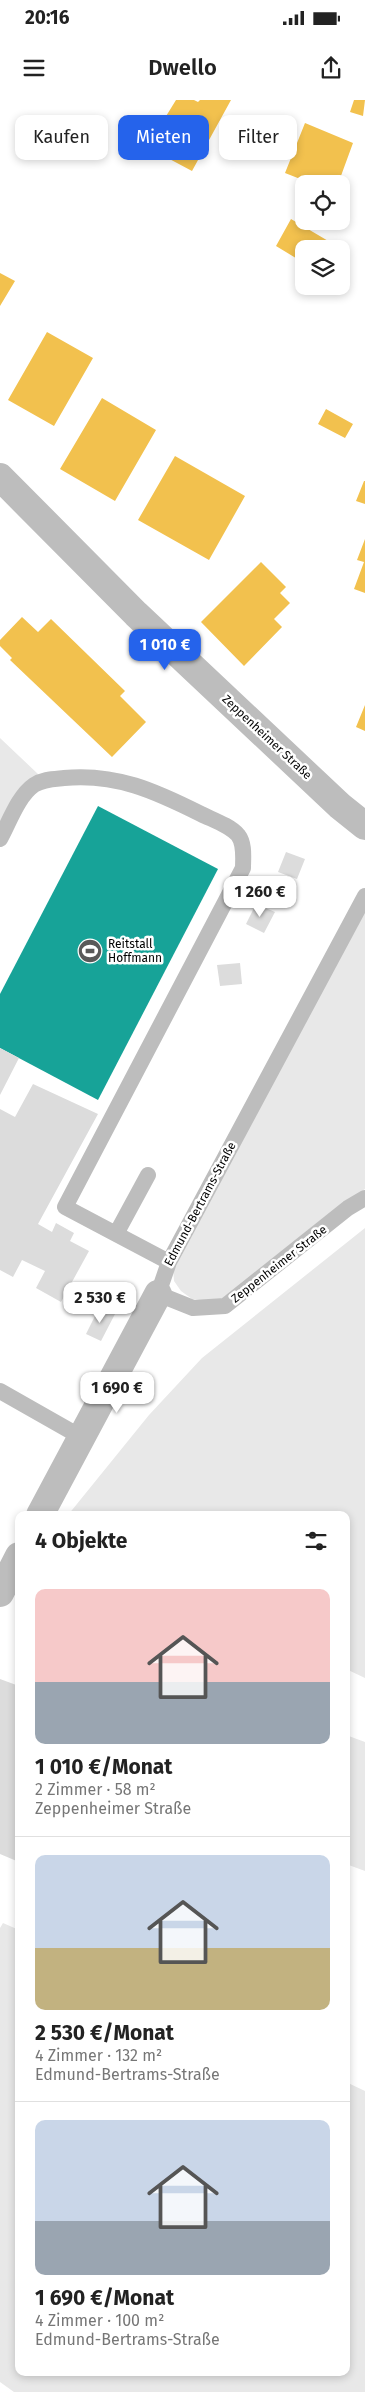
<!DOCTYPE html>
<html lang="de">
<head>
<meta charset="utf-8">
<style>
  body { margin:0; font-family:"Fira Sans",sans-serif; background:#f2f2f2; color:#222; height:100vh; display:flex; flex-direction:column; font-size:19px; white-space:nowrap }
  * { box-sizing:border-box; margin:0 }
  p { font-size:16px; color:#767676 }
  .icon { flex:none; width:28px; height:28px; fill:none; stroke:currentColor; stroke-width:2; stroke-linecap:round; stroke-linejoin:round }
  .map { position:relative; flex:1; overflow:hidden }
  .sheet { position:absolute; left:15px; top:1411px; width:335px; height:865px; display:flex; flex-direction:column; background:#fff; border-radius:10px; box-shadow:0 2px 8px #0003 }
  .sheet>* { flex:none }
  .guide { position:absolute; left:15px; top:15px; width:335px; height:45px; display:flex; gap:10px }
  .buttons { position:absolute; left:295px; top:75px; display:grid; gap:10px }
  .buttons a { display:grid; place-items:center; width:55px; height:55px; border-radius:10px; background:#fff; box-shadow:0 2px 8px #0003; font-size:25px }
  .price { position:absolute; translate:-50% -42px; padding:0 11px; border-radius:10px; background:#fff; color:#222; font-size:16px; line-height:32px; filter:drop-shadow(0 1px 2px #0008) }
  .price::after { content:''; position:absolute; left:50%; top:30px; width:15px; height:11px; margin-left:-8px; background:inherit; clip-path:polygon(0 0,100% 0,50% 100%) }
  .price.on { background:#2563eb; color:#fff }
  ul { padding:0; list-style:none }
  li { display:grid; align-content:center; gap:10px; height:265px; padding:0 20px }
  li+li { border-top:1px solid #e0e0e0 }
  li span { display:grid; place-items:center; height:155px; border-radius:10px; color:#555 }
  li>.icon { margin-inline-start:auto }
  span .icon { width:90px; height:90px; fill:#fffc; stroke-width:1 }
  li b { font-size:21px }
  h2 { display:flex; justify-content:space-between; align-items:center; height:60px; padding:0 20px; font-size:21px }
  .chip { padding:0 18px; border-radius:10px; background:#fff; box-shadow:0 2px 8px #0003; font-size:18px; line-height:45px }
  .chip.on { background:#2563eb; color:#fff }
  .status { display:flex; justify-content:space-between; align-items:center; height:35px; padding:0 25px; background:#fff; direction:ltr }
  .status svg { height:14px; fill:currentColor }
  header { display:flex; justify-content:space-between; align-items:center; height:65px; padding:0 20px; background:#fff; font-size:22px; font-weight:600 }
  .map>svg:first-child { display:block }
  .green { fill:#e8e8e8 }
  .homes { fill:#f2c14e }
  .public { fill:#17a398 }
  .building { fill:#dcdcdc }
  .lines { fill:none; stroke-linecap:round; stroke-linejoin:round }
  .lane { stroke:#bdbdbd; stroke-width:16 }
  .street { stroke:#bdbdbd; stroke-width:28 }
  .labels { text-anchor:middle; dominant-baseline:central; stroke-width:5; stroke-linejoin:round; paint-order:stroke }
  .street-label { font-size:12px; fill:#000; stroke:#fff }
  .poi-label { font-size:12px; fill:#000; stroke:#fff; text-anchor:start }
</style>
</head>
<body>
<div class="status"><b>20:16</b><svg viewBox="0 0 49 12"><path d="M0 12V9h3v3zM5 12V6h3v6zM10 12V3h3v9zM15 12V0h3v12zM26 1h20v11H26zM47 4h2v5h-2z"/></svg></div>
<header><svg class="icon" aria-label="menu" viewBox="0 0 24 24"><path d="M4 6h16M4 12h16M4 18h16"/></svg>Dwello<svg class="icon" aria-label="share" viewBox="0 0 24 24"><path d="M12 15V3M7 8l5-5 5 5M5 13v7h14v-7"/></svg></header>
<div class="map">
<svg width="365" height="2292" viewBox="0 0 365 2292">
  <rect width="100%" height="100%" fill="#fff"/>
  <path class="green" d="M0 638 38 674 0 741Z
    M365 812V1089L323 1118 229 1194 216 1202 192 1199 181 1191 174 1181 173 1166Z
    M365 1128V1578L346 1569V1415H68L149 1315 202 1258Z
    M346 1635 365 1642V1771L346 1764Z
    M3 1823 19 1830V2272H346V1982L365 1991V2292H14L0 2282V1828Z"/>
  <path class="homes" d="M176 0H194L198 2 200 0H231L192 71 147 47Z
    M354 0H365L363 16 350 12Z
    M305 23 353 43 338 84H313L285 73Z
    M291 119 335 145 333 149H304V163L276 146Z
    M0 173 15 181 0 206Z
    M47 232 93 258 54 326 8 300Z
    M102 298 156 330 115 401 60 369Z
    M326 309 353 324 345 338 318 324Z
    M175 356 245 396 209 460 138 420Z
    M364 381H365V404L356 401Z
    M365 439V493L354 489 364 462 357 460Z
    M261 462 286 487 280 493 290 503 274 519 282 527 244 566 201 522Z
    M22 517 38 532 51 519 125 591 120 596 146 622 112 657 10 560 12 558 0 546V540Z
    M365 605V631L356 627Z"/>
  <path class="public" d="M98 706 218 769 98 1000 0 948V894Z"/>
  <path class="building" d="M286 752 305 759 297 779 278 772Z
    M256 804 275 812 264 833 246 824Z
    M240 863 242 884 220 886 217 865Z
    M0 948 19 958 0 995Z
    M33 984 98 1014 38 1124 52 1132 56 1123 74 1133 70 1141 89 1151 61 1202 36 1188 45 1171 22 1160 13 1177 0 1170V1009L15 1017Z
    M100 1206 115 1214 101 1241 86 1234Z
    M0 1579 19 1586V1762L0 1754Z"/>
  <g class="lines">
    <path class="lane" d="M0 739C9 723 18 696 34 685 43 679 54 679 64 678 116 673 155 691 201 714 213 720 229 725 238 735 245 744 243 758 243 768L65 1107 116 1134
      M365 796 169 1162 158 1194 193 1208 225 1206 348 1108 365 1098
      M148 1075 116 1134 169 1162
      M0 1291 81 1337"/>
    <path class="street" d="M0 377 136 514 340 706 365 726
      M40 1415 158 1194
      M0 1493 19 1456"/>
  </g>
  <defs>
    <g id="stadium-disc" transform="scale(1.25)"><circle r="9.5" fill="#595959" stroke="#fff"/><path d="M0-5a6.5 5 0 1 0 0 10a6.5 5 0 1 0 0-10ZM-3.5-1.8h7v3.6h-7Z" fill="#fff"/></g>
  </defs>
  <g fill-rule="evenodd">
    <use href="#stadium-disc" x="90" y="851"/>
  </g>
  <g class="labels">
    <g class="street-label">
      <text transform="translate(267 637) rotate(43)">Zeppenheimer Straße</text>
      <text transform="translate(200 1104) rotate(-62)">Edmund-Bertrams-Straße</text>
      <text transform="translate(279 1164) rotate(-38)">Zeppenheimer Straße</text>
    </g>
    <g class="poi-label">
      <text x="108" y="844">Reitstall<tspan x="108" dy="14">Hoffmann</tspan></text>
    </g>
  </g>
</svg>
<div class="buttons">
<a><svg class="icon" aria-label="locate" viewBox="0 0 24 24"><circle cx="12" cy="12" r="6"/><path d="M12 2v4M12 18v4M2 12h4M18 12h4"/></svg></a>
<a><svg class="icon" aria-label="layers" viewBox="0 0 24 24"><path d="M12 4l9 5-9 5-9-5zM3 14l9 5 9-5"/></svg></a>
</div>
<b class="price on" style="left:165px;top:571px">1 010 €</b>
<b class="price" style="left:260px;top:818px">1 260 €</b>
<b class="price" style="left:100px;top:1224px">2 530 €</b>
<b class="price" style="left:117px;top:1314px">1 690 €</b>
<div class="guide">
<a class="chip">Kaufen</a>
<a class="chip on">Mieten</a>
<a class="chip">Filter</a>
</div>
<section class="sheet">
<h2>4 Objekte<svg class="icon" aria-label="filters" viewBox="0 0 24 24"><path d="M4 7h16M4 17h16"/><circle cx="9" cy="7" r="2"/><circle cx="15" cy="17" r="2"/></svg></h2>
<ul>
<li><span style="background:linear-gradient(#f6c9c9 60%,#9aa5b1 0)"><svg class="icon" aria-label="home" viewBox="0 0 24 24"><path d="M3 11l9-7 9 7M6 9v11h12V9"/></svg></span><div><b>1 010 €/Monat</b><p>2 Zimmer · 58 m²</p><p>Zeppenheimer Straße</p></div></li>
<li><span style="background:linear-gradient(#c9d6e8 60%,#c2b280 0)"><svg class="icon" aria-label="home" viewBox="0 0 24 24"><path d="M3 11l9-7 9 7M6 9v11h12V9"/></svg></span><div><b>2 530 €/Monat</b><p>4 Zimmer · 132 m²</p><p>Edmund-Bertrams-Straße</p></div></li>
<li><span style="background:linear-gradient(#c9d6e8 65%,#9aa5b1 0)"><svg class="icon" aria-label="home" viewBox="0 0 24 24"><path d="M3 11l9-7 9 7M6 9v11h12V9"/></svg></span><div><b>1 690 €/Monat</b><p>4 Zimmer · 100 m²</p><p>Edmund-Bertrams-Straße</p></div></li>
</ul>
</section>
</div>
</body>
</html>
